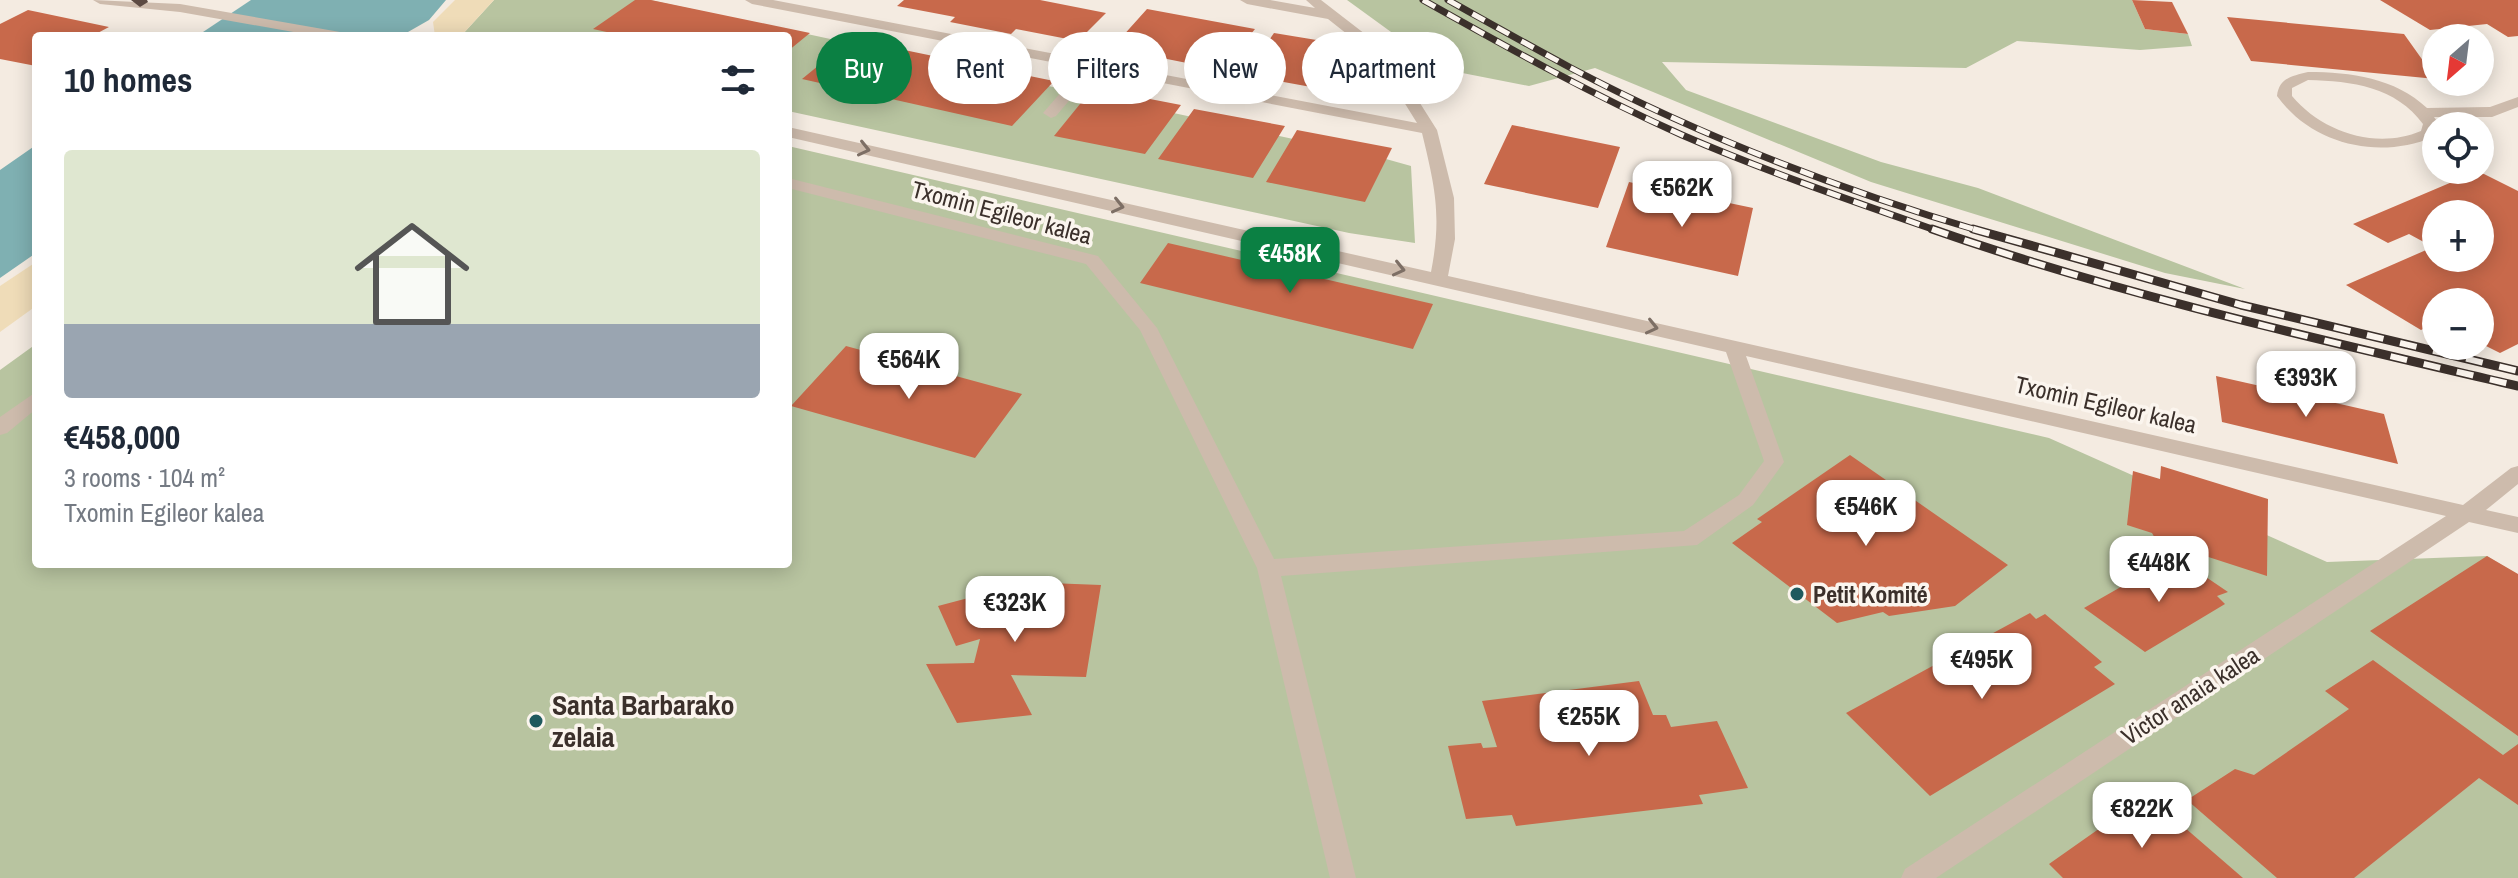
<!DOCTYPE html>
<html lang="en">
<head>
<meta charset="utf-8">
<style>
  body { margin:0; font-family:"Archivo Narrow",sans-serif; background:#f2f2f3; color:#1f2937; height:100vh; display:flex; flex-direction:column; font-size:30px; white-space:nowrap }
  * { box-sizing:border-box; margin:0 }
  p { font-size:26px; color:#747a83 }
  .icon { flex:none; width:44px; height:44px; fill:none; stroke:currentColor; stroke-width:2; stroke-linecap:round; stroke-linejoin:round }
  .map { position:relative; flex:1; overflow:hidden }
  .drawer { position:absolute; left:32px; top:32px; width:760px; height:536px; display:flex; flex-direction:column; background:#fff; border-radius:8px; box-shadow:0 4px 20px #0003 }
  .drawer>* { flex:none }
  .top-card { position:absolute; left:816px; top:32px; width:760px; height:72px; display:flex; gap:16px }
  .needle { width:52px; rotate:208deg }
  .fabs { position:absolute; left:2422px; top:24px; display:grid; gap:16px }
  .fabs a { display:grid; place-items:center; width:72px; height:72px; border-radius:50%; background:#fff; box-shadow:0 4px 20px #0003; font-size:40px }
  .price { position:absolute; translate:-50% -68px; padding:0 18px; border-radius:16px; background:#fff; color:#222; font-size:26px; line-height:52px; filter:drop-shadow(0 2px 4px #0008) }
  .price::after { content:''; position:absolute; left:50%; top:48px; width:24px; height:18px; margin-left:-12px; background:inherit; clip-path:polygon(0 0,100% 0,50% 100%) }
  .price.selected { background:#0b8043; color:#fff }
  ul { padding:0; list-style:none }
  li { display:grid; align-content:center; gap:16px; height:424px; padding:0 32px }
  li+li { border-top:2px solid #e0e1e3 }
  li span { display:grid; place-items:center; height:248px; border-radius:8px; color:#555 }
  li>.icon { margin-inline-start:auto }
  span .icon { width:144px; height:144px; fill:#fffc; stroke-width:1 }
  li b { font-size:34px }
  h2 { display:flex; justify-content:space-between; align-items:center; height:96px; padding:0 32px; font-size:34px }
  .pill { padding:0 28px; border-radius:36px; background:#fff; box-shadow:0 4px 20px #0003; font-size:28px; line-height:72px }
  .pill.selected { background:#0b8043; color:#fff }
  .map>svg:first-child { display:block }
  .green { fill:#b8c4a0 }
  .sand { fill:#efdcb8 }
  .water { fill:#7fb0b2 }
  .building { fill:#c8694b; fill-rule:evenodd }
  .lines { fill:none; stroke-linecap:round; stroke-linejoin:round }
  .minor { fill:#cdbbac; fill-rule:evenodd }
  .highway { fill:#5c4a42; fill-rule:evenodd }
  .rail-far1-casing { stroke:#3b302b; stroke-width:7 }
  .rail-casing { stroke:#3b302b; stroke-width:9 }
  .rail-far1 { stroke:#fbf5ee; stroke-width:5; stroke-dasharray:14; stroke-linecap:butt }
  .rail { stroke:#fbf5ee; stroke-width:6; stroke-dasharray:17; stroke-linecap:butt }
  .oneway { stroke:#7d6f65 }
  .poi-dot { fill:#1f5a5e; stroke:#fbf5ee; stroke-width:3 }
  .labels { text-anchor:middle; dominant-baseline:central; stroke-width:7; stroke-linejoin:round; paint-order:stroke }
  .street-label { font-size:24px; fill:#3b302b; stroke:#fbf5ee }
  .poi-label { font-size:24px; font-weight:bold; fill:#3b302b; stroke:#fbf5ee; text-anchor:start }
  .near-poi-label { font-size:28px; font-weight:bold; fill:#3b302b; stroke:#fbf5ee; text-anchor:start }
</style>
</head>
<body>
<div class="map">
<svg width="2518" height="878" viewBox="0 0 2518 878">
  <rect width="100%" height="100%" fill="#f4ebe1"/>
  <path class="green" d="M494 0H650L1386 159 1411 166 1415 243 1349 233 788 111V36H461Z
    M1347 0H2132L2145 29 2188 34 2192 46 2140 50 2017 41 1966 68 1662 62 1686 90 1881 162 1978 188 2245 289 2165 273 1871 182 1595 68 1529 86 1442 69Z
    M788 146 2049 438 2327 562 2487 556 2518 575V878H0V370L36 344V564H788Z"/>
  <path class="sand" d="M455 0H494L461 36H435L433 22Z
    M36 262V306L0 332V286Z"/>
  <path class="water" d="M251 0H446L429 20 401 36H197Z
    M36 145V253L0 278V170Z"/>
  <path class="building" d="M635 0H651L810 33 788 51V36H625L593 29Z
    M904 0H1040L1106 13 1078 41 1016 29 1011 34 950 22 955 17 897 6Z
    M2132 0 2172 2 2188 34 2145 29Z
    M2380 0H2518V36L2508 37 2487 24 2430 30Z
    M1147 9 1255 29 1222 70 1112 48Z
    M28 10 109 27 92 36H36V66L0 59V24Z
    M2227 17 2404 34 2436 79 2251 61Z
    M1274 33 1359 47 1333 91 1245 75Z
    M851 39 1054 81 1012 126 802 79Z
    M1093 88 1181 105 1145 154 1054 136Z
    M1194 109 1285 126 1253 178 1158 159Z
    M1512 125 1620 147 1598 208 1484 184Z
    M1297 130 1392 148 1365 202 1266 182Z
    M2478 171 2518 191V344L2500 353 2480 343V302H2436V323L2421 330 2346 285 2433 247 2409 234 2388 243 2353 224ZM2436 214H2480V258H2436Z
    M1629 182 1753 208 1738 276 1606 247Z
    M1168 243 1433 304 1413 349 1140 283Z
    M846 346 1022 394 975 458 791 406Z
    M2216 376 2384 414 2398 464 2222 422Z
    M1850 455 2008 565 1955 606 1889 616 1883 612 1837 623 1732 543 1762 522 1757 519Z
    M2161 466 2268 499 2267 576 2156 540 2152 533 2127 525 2133 471 2160 479Z
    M2175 556 2228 592 2217 596 2225 604 2145 652 2084 608Z
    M2487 556 2518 574V736L2370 631Z
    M993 581 1101 585 1086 677 1011 675 1032 715 957 723 926 664 974 663 980 639 956 646 938 606 991 592Z
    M2030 613 2036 619 2045 614 2102 662 2094 667 2115 684 1930 796 1846 713Z
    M2373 660 2503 755 2518 744V805L2479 778 2354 878H2277L2187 800 2235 769 2254 775 2349 709 2325 691Z
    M1639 681 1653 715H1666L1671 727 1717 721 1748 788 1699 795 1703 804 1516 826 1512 815 1466 819 1448 746 1481 743 1483 748 1497 747 1482 701Z
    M2147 795 2243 878H2063L2049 864Z"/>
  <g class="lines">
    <path class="minor" d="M93 0 180 4 340 32 347 36H316L180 12 100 4Z
      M745 0H773L1417 123 1376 57 1328 19 1247 4 1240 0H1270L1315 8 1306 0H1321L1387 51 1437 130 1454 198 1455 239 1448 276 2463 505 2511 468 2518 466V484L2486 510 2518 517V533L2469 522 1936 878H1901L1905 869 2446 516 1746 356 1784 462 1753 505 1697 545 1281 576 1356 878H1330L1257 568 1140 330 1086 264 788 188V178L1098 256 1157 328 1274 559 1684 531 1739 495 1764 461 1726 352 788 137V127L1431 272C1442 216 1435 187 1422 133L1095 70 1056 116 1051 118 1043 113 1082 68 752 4Z
      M2308 72C2351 72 2395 78 2427 108L2490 107 2518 97V107L2492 117H2434L2439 124 2433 137C2379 160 2312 145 2277 96 2279 78 2292 76 2308 72ZM2308 80C2352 81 2396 87 2423 124L2421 131C2376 150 2322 132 2292 96V88Z
      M36 392V409L7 433 0 435V417Z"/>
    <path class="highway" d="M131 0H147L148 2 140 7Z"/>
    <g class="rail-far1-casing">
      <path id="rail-far1" d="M1423 0C1508 48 1593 95 1682 135 1765 171 1852 201 1938 231
        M1448 0C1489 23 1530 46 1571 68 1700 136 1841 190 1980 231"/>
    </g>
    <g class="rail-casing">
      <path id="rail" d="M1932 229C2123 296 2322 340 2518 386
        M1973 229 2241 305 2518 371"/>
    </g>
    <use href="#rail-far1" class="rail-far1"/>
    <use href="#rail" class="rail"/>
  </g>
  <defs><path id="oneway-chevron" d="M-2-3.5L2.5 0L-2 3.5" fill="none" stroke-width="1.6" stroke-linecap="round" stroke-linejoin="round" transform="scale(2)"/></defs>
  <g class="oneway">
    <use href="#oneway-chevron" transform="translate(864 149) rotate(13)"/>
    <use href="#oneway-chevron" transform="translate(1118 206) rotate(13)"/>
    <use href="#oneway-chevron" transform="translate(1399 269) rotate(13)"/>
    <use href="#oneway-chevron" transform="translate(1652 327) rotate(13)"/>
  </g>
  <g class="poi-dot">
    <circle cx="1797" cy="594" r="8"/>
    <circle cx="536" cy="721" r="8"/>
  </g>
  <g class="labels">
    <g class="street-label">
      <text transform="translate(1002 212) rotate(15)">Txomin Egileor kalea</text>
      <text transform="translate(2106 404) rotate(13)">Txomin Egileor kalea</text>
      <text transform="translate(2190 695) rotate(-33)">Victor anaia kalea</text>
    </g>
    <g class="poi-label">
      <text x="1813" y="594">Petit Komité</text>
    </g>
    <g class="near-poi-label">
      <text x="552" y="705">Santa Barbarako<tspan x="552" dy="32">zelaia</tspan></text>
    </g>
  </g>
</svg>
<div class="fabs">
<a><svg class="needle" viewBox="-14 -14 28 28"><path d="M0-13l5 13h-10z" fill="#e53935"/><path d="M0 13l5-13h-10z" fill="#747a83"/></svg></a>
<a><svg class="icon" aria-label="locate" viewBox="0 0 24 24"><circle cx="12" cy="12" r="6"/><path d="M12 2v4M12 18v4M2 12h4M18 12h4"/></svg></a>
<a>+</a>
<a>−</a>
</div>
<b class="price" style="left:1682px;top:229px">€562K</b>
<b class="price selected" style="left:1290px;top:295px">€458K</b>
<b class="price" style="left:909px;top:401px">€564K</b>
<b class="price" style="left:2306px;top:419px">€393K</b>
<b class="price" style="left:1866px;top:548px">€546K</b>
<b class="price" style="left:2159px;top:604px">€448K</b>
<b class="price" style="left:1015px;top:644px">€323K</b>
<b class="price" style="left:1982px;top:701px">€495K</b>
<b class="price" style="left:1589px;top:758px">€255K</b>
<b class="price" style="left:2142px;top:850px">€822K</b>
<div class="top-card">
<a class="pill selected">Buy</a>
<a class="pill">Rent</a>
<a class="pill">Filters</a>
<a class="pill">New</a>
<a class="pill">Apartment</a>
</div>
<section class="drawer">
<h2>10 homes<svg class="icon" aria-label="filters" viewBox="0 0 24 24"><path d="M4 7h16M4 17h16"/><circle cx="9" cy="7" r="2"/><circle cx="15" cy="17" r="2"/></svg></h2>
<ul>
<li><span style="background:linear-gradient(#dfe7d0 70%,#9aa5b1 0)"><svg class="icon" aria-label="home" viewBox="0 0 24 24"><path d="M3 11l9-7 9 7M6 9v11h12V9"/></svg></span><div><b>€458,000</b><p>3 rooms · 104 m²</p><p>Txomin Egileor kalea</p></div></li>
</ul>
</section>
</div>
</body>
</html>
